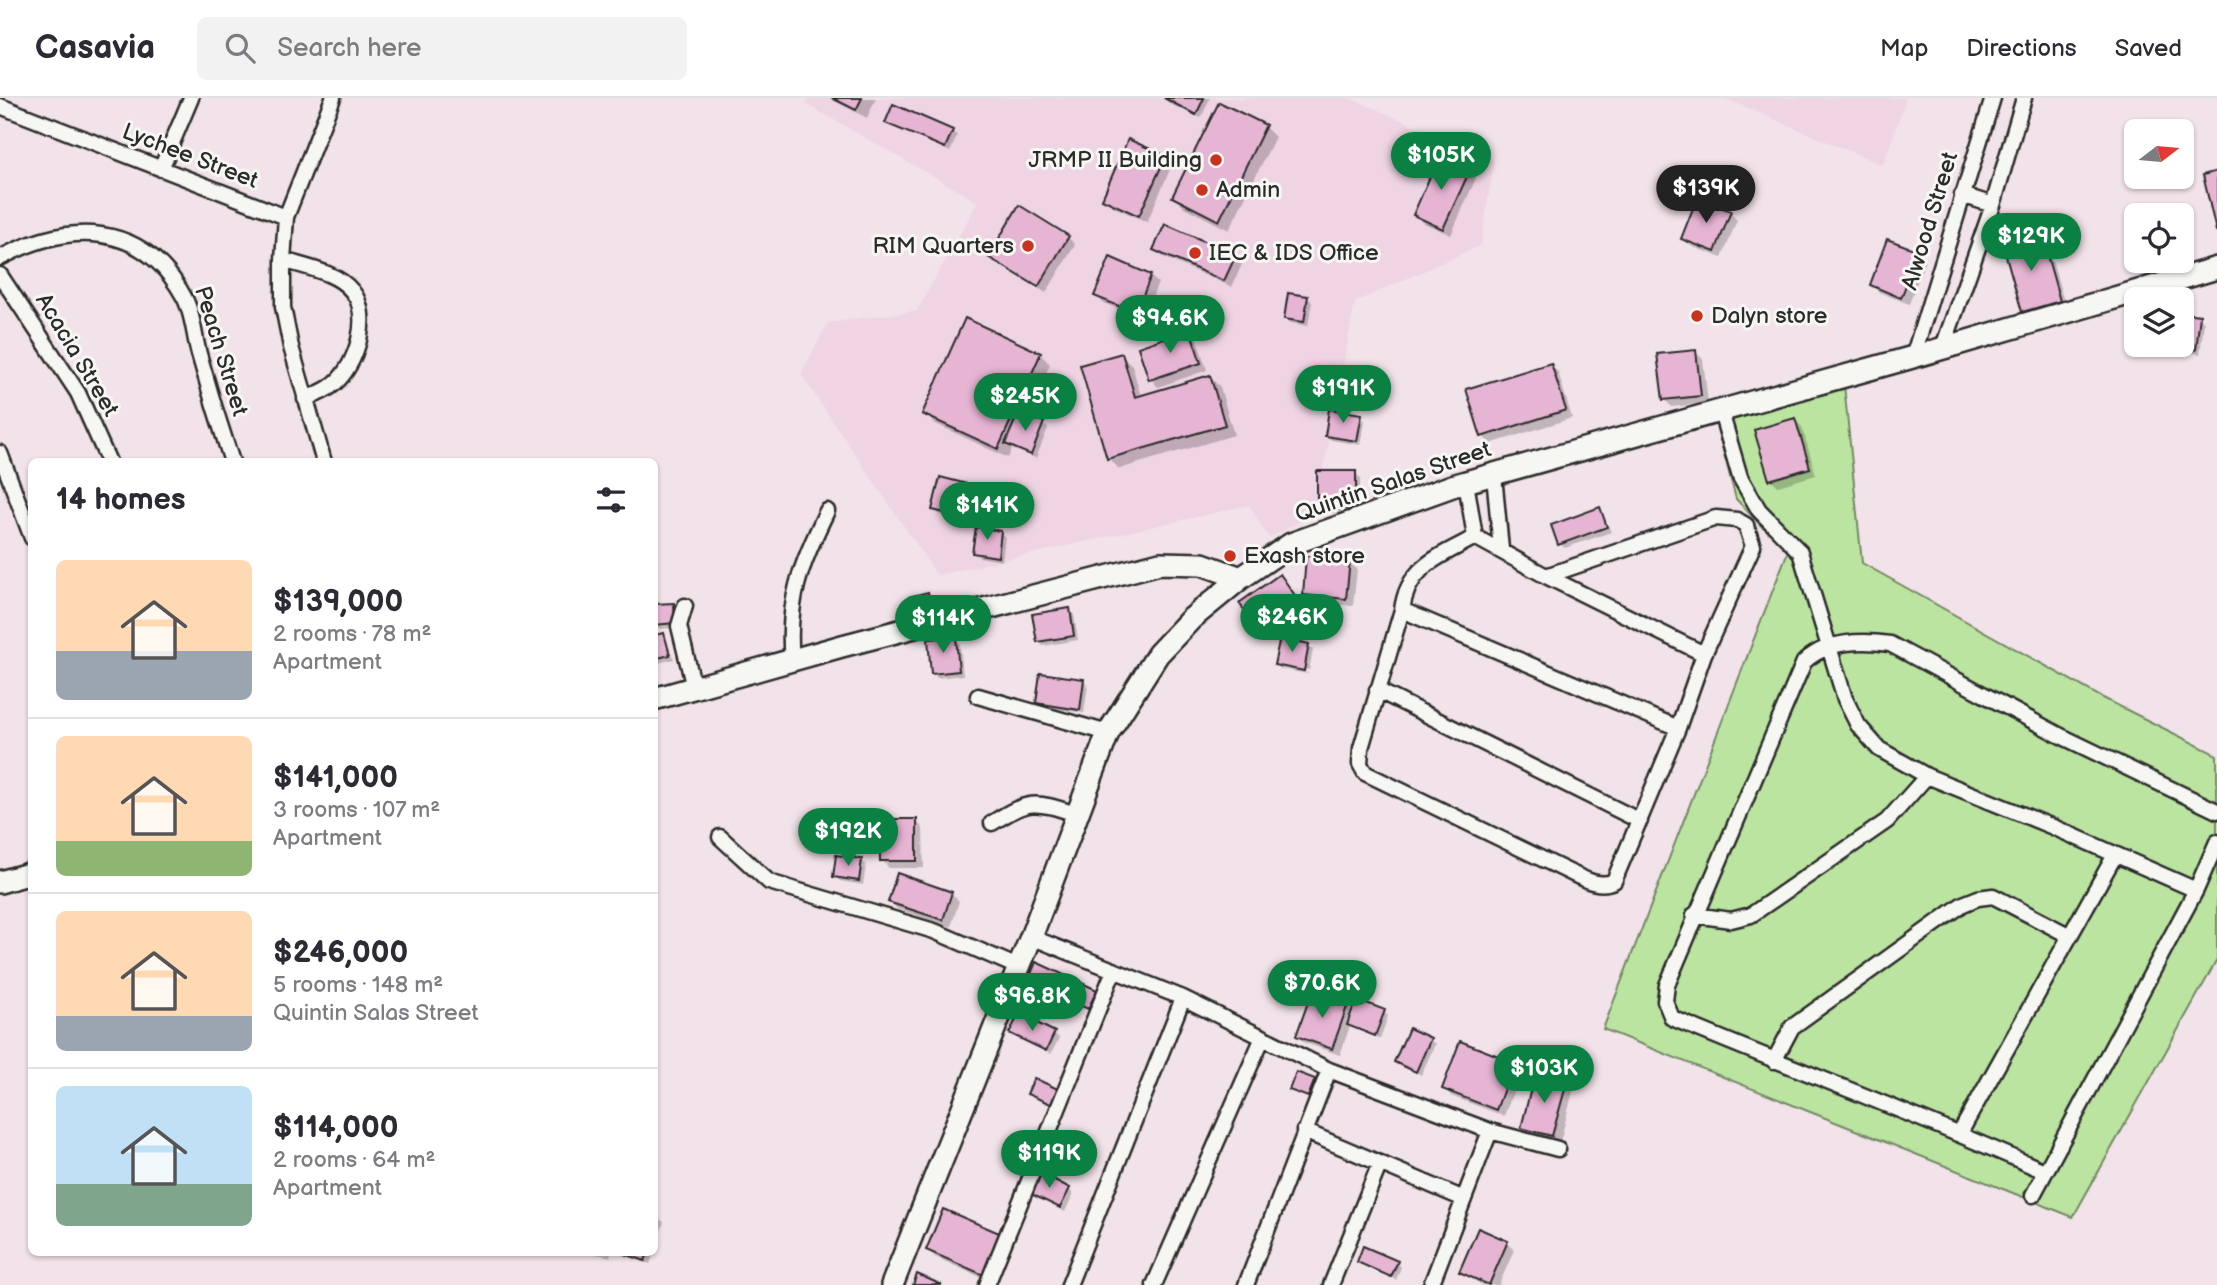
<!DOCTYPE html>
<html lang="en">
<head>
<meta charset="utf-8">
<style>
  body { margin:0; font-family:"Balsamiq Sans",sans-serif; background:#f2f2f3; color:#2b2b33; height:100vh; display:flex; flex-direction:column; font-size:26px; white-space:nowrap }
  * { box-sizing:border-box; margin:0 }
  p { font-size:23px; color:#7c7c81 }
  .icon { flex:none; width:38px; height:38px; fill:none; stroke:currentColor; stroke-width:2; stroke-linecap:round; stroke-linejoin:round }
  .map { position:relative; flex:1; overflow:hidden }
  .details { position:absolute; left:28px; top:360px; width:630px; height:798px; display:flex; flex-direction:column; background:#fff; border-radius:10px; box-shadow:0 2px 5px #0004 }
  .details>* { flex:none }
  .needle { width:46px; rotate:74deg }
  .buttons { position:absolute; left:2124px; top:21px; display:grid; gap:14px }
  .buttons a { display:grid; place-items:center; width:70px; height:70px; border-radius:10px; background:#fff; box-shadow:0 2px 5px #0004; font-size:35px }
  .price { position:absolute; translate:-50% -60px; padding:0 16px; border-radius:24px; background:#0b8043; color:#fff; font-size:23px; line-height:46px; filter:drop-shadow(0 2px 4px #0008) }
  .price::after { content:''; position:absolute; left:50%; top:42px; width:21px; height:16px; margin-left:-10px; background:inherit; clip-path:polygon(0 0,100% 0,50% 100%) }
  .price.on { background:#222; color:#fff }
  ul { padding:0; list-style:none }
  li { display:flex; align-items:center; gap:21px; height:175px; padding:0 28px }
  li+li { border-top:2px solid #e1e1e2 }
  li span { display:grid; place-items:center; flex:none; width:196px; height:140px; border-radius:10px; color:#555 }
  li>.icon { margin-inline-start:auto }
  span .icon { width:84px; height:84px; fill:#fffc; stroke-width:1 }
  li b { font-size:30px }
  h2 { display:flex; justify-content:space-between; align-items:center; height:84px; padding:0 28px; font-size:30px }
  header { display:flex; align-items:center; gap:42px; box-sizing:border-box; height:98px; padding:0 35px; background:#fff; border-bottom:2px solid #e1e1e2 }
  header strong { font-size:33px }
  nav { display:flex; gap:38px; margin-inline-start:auto; font-size:24px }
  .search { width:490px; height:63px; background:#f2f2f3; display:flex; align-items:center; gap:18px; box-sizing:border-box; padding:0 24px; border-radius:10px; color:#7c7c81; font-size:26px }
  .map>svg:first-child { display:block }
  .built { fill:#efd4e3 }
  .green { fill:#bbe4a0; stroke:#738866; stroke-width:2 }
  .shadow { fill:#0003 }
  .building { fill:#e7b5d4; stroke:#2b2b2b; stroke-width:2 }
  .lines { fill:none; stroke-linecap:round; stroke-linejoin:round }
  .street-casing { stroke:#2b2b2b; stroke-width:19 }
  .secondary-casing { stroke:#2b2b2b; stroke-width:26 }
  .street { stroke:#f6f6f2; stroke-width:14 }
  .secondary { stroke:#f6f6f2; stroke-width:21 }
  .poi-dot { fill:#c8321e; stroke:#f6f6f2; stroke-width:2.5 }
  .labels { text-anchor:middle; dominant-baseline:central; stroke-width:6; stroke-linejoin:round; paint-order:stroke }
  .street-label { font-size:23px; fill:#2b2b2b; stroke:#f6f6f2 }
  .poi-label { font-size:23px; fill:#2b2b2b; stroke:#f6f6f2; text-anchor:start }
</style>
</head>
<body>
<header>
<strong>Casavia</strong>
<div class="search"><svg class="icon" aria-label="search" viewBox="0 0 24 24"><circle cx="10" cy="10" r="6"/><path d="M15 15l6 6"/></svg>Search here</div>
<nav><a>Map</a><a>Directions</a><a>Saved</a></nav>
</header>
<div class="map">
<svg width="2217" height="1187" viewBox="0 0 2217 1187">
  <rect width="100%" height="100%" fill="#f2e2e9"/>
  <filter id="ink" filterUnits="userSpaceOnUse"><feTurbulence type="fractalNoise" baseFrequency=".0143" numOctaves="2"/><feDisplacementMap in="SourceGraphic" scale="14" xChannelSelector="R" yChannelSelector="G"/><feConvolveMatrix kernelMatrix="1 2 1 2 8 2 1 2 1" color-interpolation-filters="sRGB"/></filter>
  <g filter="url(#ink)">
    <path class="built" d="M809 0H1350L1494 62 1481 147 1355 204 1315 415 1269 440 1249 407 937 477 801 276 828 225 917 213 978 104 806 6Z
      M1724 0H1906L1883 67Z"/>
    <path class="green" d="M1844 287 1862 465 2103 600 2217 657V862L2073 1119 1603 931 1793 440 1762 429 1736 401 1716 326Z"/>
    <path class="shadow" d="M829 0H876L867 20Z
      M1166 0H1210L1201 20 1170 6Z
      M887 24 952 33 957 38 950 54Z
      M1265 29 1275 39 1229 132 1184 109 1174 99Z
      M1165 60 1172 67 1147 124 1112 108 1104 100Z
      M1469 73 1476 80 1451 137 1422 124 1415 117Z
      M1730 115 1737 122 1722 160 1691 148 1683 141Z
      M2040 138 2047 146 2066 210 2031 220 2024 213Z
      M1068 139 1075 147 1046 195 990 159Z
      M1155 152 1235 159 1242 166 1232 189 1163 159Z
      M1918 155 1925 162 1909 206 1879 194 1872 187Z
      M1150 178 1158 185 1143 221 1103 205 1096 197Z
      M1307 200 1312 204 1308 228 1291 225 1286 221Z
      M2200 219 2204 224 2200 256 2172 252 2167 247H2182Z
      M1190 233 1197 241 1207 272 1158 289 1151 281Z
      M1695 254 1703 261 1708 305 1672 309 1664 301Z
      M1040 256 1050 266 1027 319 1048 330 1036 360 1012 351 1008 360 934 325 924 315Z
      M1121 257 1132 267 1141 299 1210 279 1220 289 1234 337 1119 371 1109 360Z
      M1551 267 1558 274 1572 320 1490 346 1483 338Z
      M1361 318 1365 323 1361 347 1331 342 1327 337Z
      M1795 322 1802 329 1816 377 1778 388 1771 381Z
      M1355 375 1360 380V415H1324L1319 410Z
      M966 387 971 392 964 422 939 416 934 411Z
      M1600 411 1611 434 1565 450 1560 446Z
      M1001 435 1005 439 1002 463 979 459 974 454Z
      M1349 464 1357 471 1353 508 1312 504 1305 497Z
      M1280 478 1305 511 1266 538 1259 531Z
      M927 496 932 501 937 521 920 525Z
      M673 507 678 511 679 529 660 531 656 526Z
      M1069 512 1074 517 1078 542 1043 548 1038 543Z
      M663 537 674 561 659 565 654 561V539Z
      M955 541 960 545 963 577 937 580 933 575Z
      M1308 547 1313 552 1309 572 1276 566Z
      M1279 569 1308 575V576L1281 571Z
      M1083 583 1088 587 1084 615 1043 609 1038 605Z
      M916 723 923 730 924 770H889L882 762Z
      M862 762 866 767 863 787 840 783 835 779Z
      M951 795 959 803 951 829 897 811 890 803Z
      M1030 882 1096 893 1100 898 1093 914Z
      M1347 908 1353 914H1384L1388 918 1380 941 1350 928 1340 957 1305 945 1298 938Z
      M1012 935H1054L1059 940 1051 956Z
      M1430 942 1435 946 1421 977 1396 963Z
      M1461 945 1513 966 1521 973 1504 1018 1451 998 1444 990Z
      M1314 983 1310 1000 1293 993Z
      M1566 985 1573 993 1560 1044 1530 1037 1523 1029Z
      M1069 1091 1073 1096 1065 1114 1031 1095Z
      M654 1118 664 1124 654 1152Z
      M1003 1139 994 1185 935 1159 928 1152Z
      M1507 1145 1514 1152 1499 1187H1482L1461 1174Z
      M593 1155H611L610 1159Z
      M620 1155H654L650 1166Z
      M1359 1163 1397 1165 1401 1169 1396 1182Z"/>
    <path class="building" d="M832 0H862L856 12Z
      M1164 0H1204L1196 17Z
      M1219 4 1266 27 1219 123 1172 99Z
      M893 6 953 32 945 50 885 25Z
      M1128 41 1166 58 1139 118 1102 101Z
      M1439 58 1470 72 1443 131 1413 117Z
      M2217 73V133H2216L2203 77Z
      M1697 100 1731 113 1715 154 1681 141Z
      M1019 107 1069 138 1038 189 988 159Z
      M1165 126 1236 157 1224 183 1153 152Z
      M2041 136 2060 203 2022 214 2003 147Z
      M1887 141 1919 153 1901 200 1870 187Z
      M1110 159 1151 177 1136 215 1094 198Z
      M1288 195 1308 198 1304 224 1284 221Z
      M2182 215 2200 217 2196 252 2165 248 2182 247Z
      M965 220 1041 255 998 351 922 316Z
      M1190 231 1201 265 1149 282 1138 249Z
      M1696 252 1701 298 1663 302 1657 256Z
      M1122 255 1135 299 1210 277 1225 327 1107 361 1080 267Z
      M1551 265 1566 312 1481 339 1466 291Z
      M1329 311 1362 316 1357 343 1325 338Z
      M1019 313 1044 324 1031 357 1005 346Z
      M1795 320 1810 370 1769 382 1754 332Z
      M1317 373H1356V411H1317Z
      M940 379 967 386 959 418 932 412Z
      M1600 409 1607 429 1558 447 1551 427Z
      M976 429 1001 433 998 459 972 455Z
      M1306 458 1350 462 1346 501 1303 497Z
      M1280 476 1299 503 1258 532 1239 505Z
      M928 494 933 516 914 521 909 499Z
      M674 505 675 525 654 527V506Z
      M1070 510 1074 538 1037 544 1032 516Z
      M664 535 670 557 654 561V537Z
      M956 539 959 573 931 576 928 541Z
      M1280 539 1309 546 1304 573 1274 567Z
      M1040 575 1084 581 1080 612 1036 605Z
      M879 721H917V763H880Z
      M836 757 862 761 859 783 833 779Z
      M897 775 952 794 943 822 888 804Z
      M1036 864 1073 881 1064 900 1028 883Z
      M1073 881 1097 892 1088 911 1064 900Z
      M1312 893 1348 906 1332 951 1296 938Z
      M1356 901 1385 912 1375 938 1347 927Z
      M1019 916 1055 934 1046 953 1009 935Z
      M1409 930 1431 940 1416 974 1394 964Z
      M1460 943 1514 964 1496 1012 1442 991Z
      M1296 974 1315 981 1308 999 1289 992Z
      M1535 975 1567 984 1552 1038 1521 1030Z
      M1034 980 1060 992 1053 1007 1027 996Z
      M1039 1074 1070 1090 1060 1110 1029 1095Z
      M943 1111 1004 1137 986 1178 926 1152Z
      M1478 1130 1508 1143 1489 1187 1459 1174Z
      M1363 1148 1398 1163 1391 1179 1357 1164Z
      M622 1155H648L645 1163Z
      M917 1176 942 1187H913Z"/>
    <g class="lines">
      <g class="street-casing">
        <path id="street" d="M0 8 286 119
          M161 71 191 0
          M1962 97 1993 107
          M0 160C69 123 143 123 184 199 193 215 194 238 199 256 209 292 220 328 232 364
          M283 162C305 169 337 174 352 193 372 217 357 267 334 286 326 293 315 297 305 301
          M0 177 78 295 109 364
          M1943 249 1993 107 2024 0
          M1913 259 1993 0
          M1721 314 1740 379 1759 412 1800 454 1845 601 1858 627 1879 651 1927 678 2053 729 2196 792
          M0 355 32 440
          M324 364 291 249 283 209V162L286 119 333 0
          M1494 377 1501 451
          M1466 384 1475 439
          M685 508 679 528 694 590
          M1402 512 1361 650 1360 666 1365 675 1571 775C1584 781 1599 790 1614 783L1678 630 1704 556 1546 478
          M792 563C786 503 801 466 827 413
          M1377 592 1640 723
          M978 598 1108 635
          M1678 630 1402 512C1408 467 1440 459 1475 439L1546 478 1716 420 1737 422 1746 427 1753 448 1704 556
          M992 725C1029 702 1033 702 1076 716
          M720 739 769 784 934 833 1018 869
          M1694 817 1731 822 1751 817 1887 723 1927 678
          M1031 839 1183 900 1329 972 1490 1033 1558 1051
          M1774 963 1792 929 1963 806 1978 800 1993 798 2070 838
          M1304 1033 1464 1101
          M1960 1035 2115 757
          M2044 1073C1921 1018 1796 972 1672 920L1665 903 1667 887 1804 564C1826 543 1861 542 1890 546L2059 637 2217 713
          M2033 1097 2196 792 2217 744
          M987 1187 1114 872
          M1069 1187 1183 900
          M1154 1187 1263 939
          M1246 1187 1329 972
          M1331 1187 1380 1065
          M1431 1187 1490 1033"/>
      </g>
      <g class="secondary-casing">
        <path id="secondary" d="M654 601 842 548 1160 465 1202 466 1241 480
          M0 784 32 775
          M892 1187 1031 839 1108 635 1158 556 1191 521 1241 480 1291 446 1455 387 1913 259 2217 170"/>
      </g>
      <use href="#street" class="street"/>
      <use href="#secondary" class="secondary"/>
    </g>
  </g>
  <g class="poi-dot">
    <circle cx="1216" cy="62" r="7"/>
    <circle cx="1202" cy="92" r="7"/>
    <circle cx="1028" cy="148" r="7"/>
    <circle cx="1195" cy="155" r="7"/>
    <circle cx="1697" cy="218" r="7"/>
    <circle cx="1230" cy="458" r="7"/>
  </g>
  <g class="labels">
    <g class="street-label">
      <text transform="translate(190 58) rotate(21)">Lychee Street</text>
      <text transform="translate(1930 123) rotate(-73)">Alwood Street</text>
      <text transform="translate(221 253) rotate(73)">Peach Street</text>
      <text transform="translate(77 257) rotate(59)">Acacia Street</text>
      <text transform="translate(1393 384) rotate(-19)">Quintin Salas Street</text>
    </g>
    <g class="poi-label">
      <text x="1202" y="62" text-anchor="end">JRMP II Building</text>
      <text x="1216" y="92">Admin</text>
      <text x="1014" y="148" text-anchor="end">RIM Quarters</text>
      <text x="1209" y="155">IEC &amp; IDS Office</text>
      <text x="1711" y="218">Dalyn store</text>
      <text x="1244" y="458">Exash store</text>
    </g>
  </g>
</svg>
<div class="buttons">
<a><svg class="needle" viewBox="-14 -14 28 28"><path d="M0-13l5 13h-10z" fill="#e53935"/><path d="M0 13l5-13h-10z" fill="#7c7c81"/></svg></a>
<a><svg class="icon" aria-label="locate" viewBox="0 0 24 24"><circle cx="12" cy="12" r="6"/><path d="M12 2v4M12 18v4M2 12h4M18 12h4"/></svg></a>
<a><svg class="icon" aria-label="layers" viewBox="0 0 24 24"><path d="M12 4l9 5-9 5-9-5zM3 14l9 5 9-5"/></svg></a>
</div>
<b class="price" style="left:1441px;top:94px">$105K</b>
<b class="price on" style="left:1706px;top:127px">$139K</b>
<b class="price" style="left:2031px;top:175px">$129K</b>
<b class="price" style="left:1170px;top:257px">$94.6K</b>
<b class="price" style="left:1343px;top:327px">$191K</b>
<b class="price" style="left:1025px;top:335px">$245K</b>
<b class="price" style="left:987px;top:444px">$141K</b>
<b class="price" style="left:1292px;top:556px">$246K</b>
<b class="price" style="left:943px;top:557px">$114K</b>
<b class="price" style="left:848px;top:770px">$192K</b>
<b class="price" style="left:1322px;top:922px">$70.6K</b>
<b class="price" style="left:1032px;top:935px">$96.8K</b>
<b class="price" style="left:1544px;top:1007px">$103K</b>
<b class="price" style="left:1049px;top:1092px">$119K</b>
<section class="details">
<h2>14 homes<svg class="icon" aria-label="filters" viewBox="0 0 24 24"><path d="M4 7h16M4 17h16"/><circle cx="9" cy="7" r="2"/><circle cx="15" cy="17" r="2"/></svg></h2>
<ul>
<li><span style="background:linear-gradient(#ffd9b3 65%,#9aa5b1 0)"><svg class="icon" aria-label="home" viewBox="0 0 24 24"><path d="M3 11l9-7 9 7M6 9v11h12V9"/></svg></span><div><b>$139,000</b><p>2 rooms · 78 m²</p><p>Apartment</p></div></li>
<li><span style="background:linear-gradient(#ffd9b3 75%,#8fb573 0)"><svg class="icon" aria-label="home" viewBox="0 0 24 24"><path d="M3 11l9-7 9 7M6 9v11h12V9"/></svg></span><div><b>$141,000</b><p>3 rooms · 107 m²</p><p>Apartment</p></div></li>
<li><span style="background:linear-gradient(#ffd9b3 75%,#9aa5b1 0)"><svg class="icon" aria-label="home" viewBox="0 0 24 24"><path d="M3 11l9-7 9 7M6 9v11h12V9"/></svg></span><div><b>$246,000</b><p>5 rooms · 148 m²</p><p>Quintin Salas Street</p></div></li>
<li><span style="background:linear-gradient(#bfe0f5 70%,#7fa58c 0)"><svg class="icon" aria-label="home" viewBox="0 0 24 24"><path d="M3 11l9-7 9 7M6 9v11h12V9"/></svg></span><div><b>$114,000</b><p>2 rooms · 64 m²</p><p>Apartment</p></div></li>
</ul>
</section>
</div>
</body>
</html>
